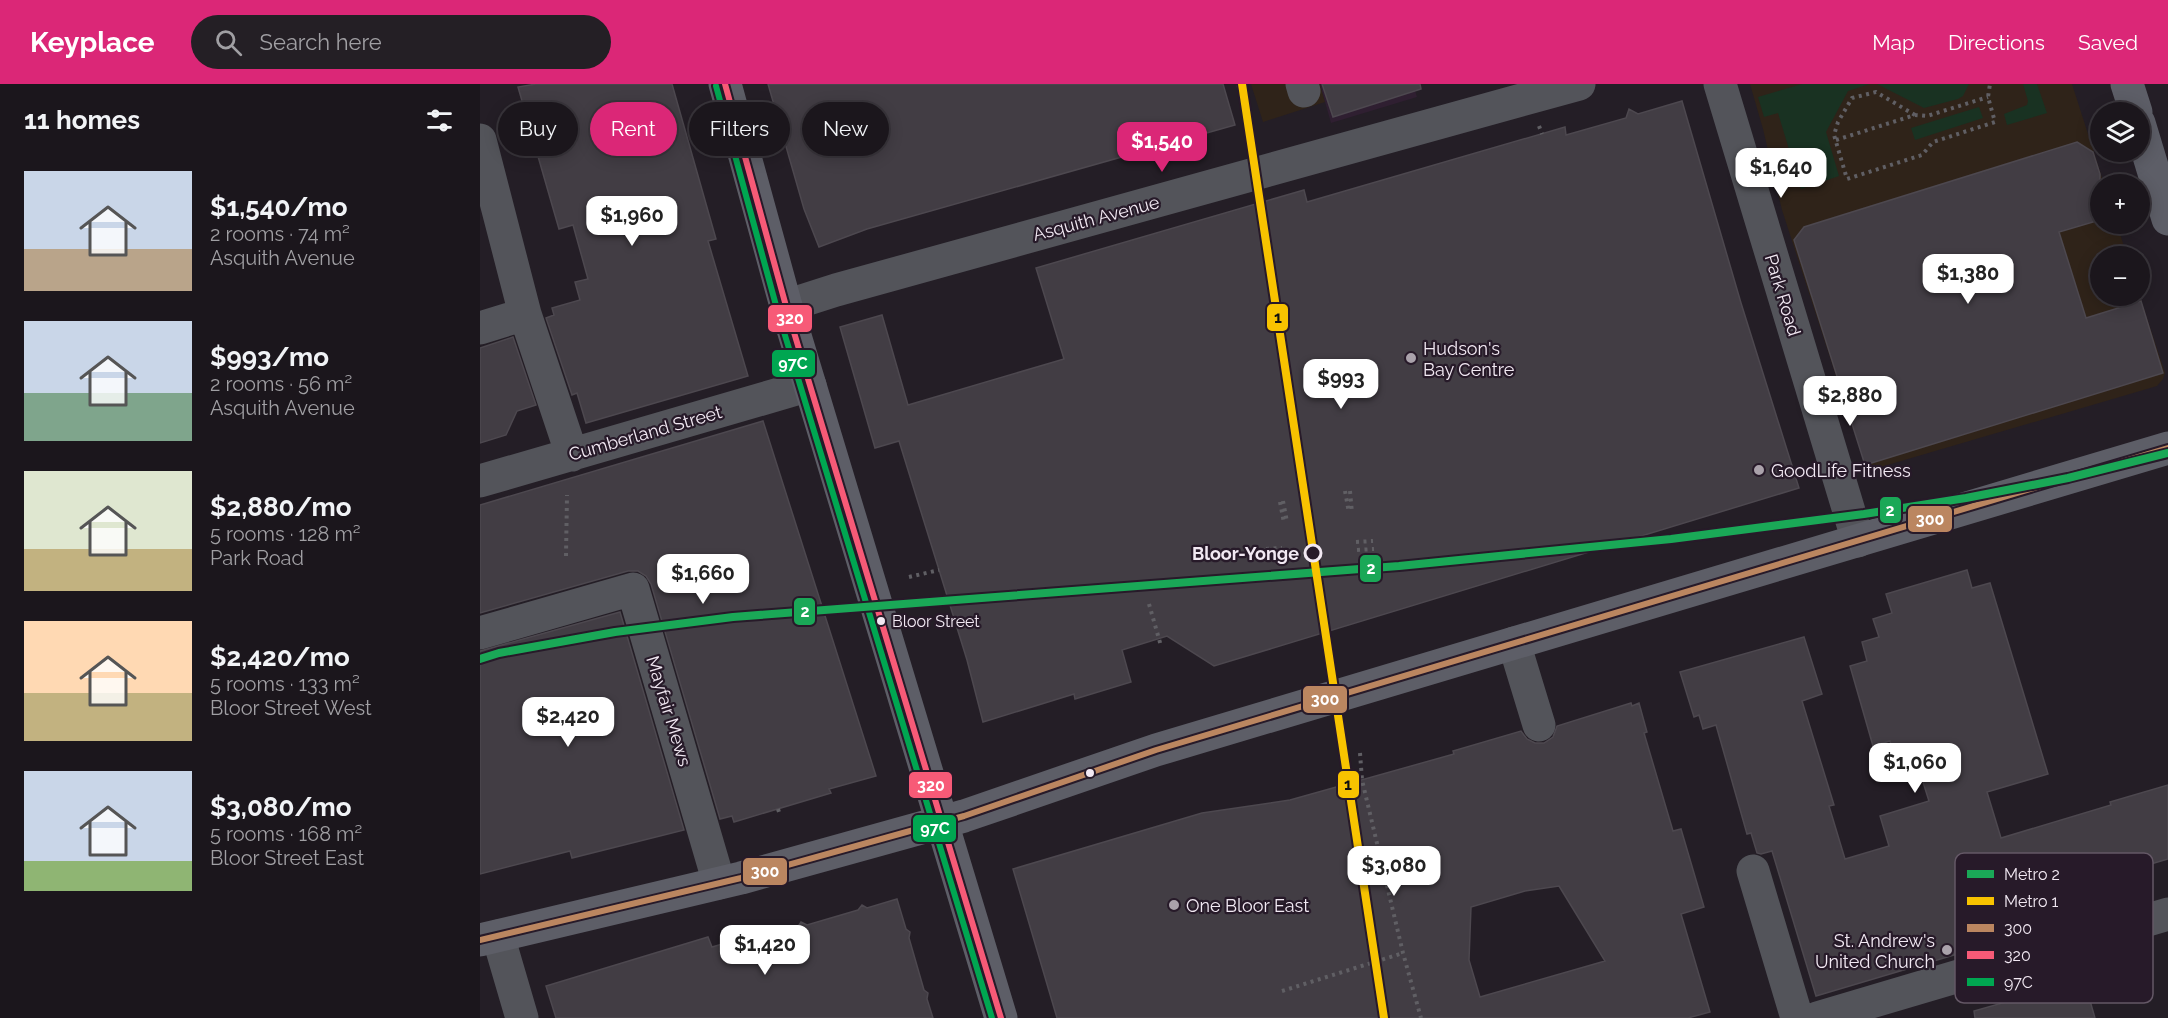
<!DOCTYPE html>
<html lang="en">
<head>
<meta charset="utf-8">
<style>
  body { margin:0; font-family:Raleway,sans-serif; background:#241f25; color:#f1f3f6; height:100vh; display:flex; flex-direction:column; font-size:22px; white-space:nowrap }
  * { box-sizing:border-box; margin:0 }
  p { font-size:20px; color:#a09fa3 }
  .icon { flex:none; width:33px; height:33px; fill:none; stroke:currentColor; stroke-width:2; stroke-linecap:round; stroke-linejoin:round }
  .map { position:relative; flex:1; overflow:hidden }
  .side { display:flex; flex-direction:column; background:#1b161c; width:480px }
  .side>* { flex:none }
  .hud { position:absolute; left:18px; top:18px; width:570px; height:54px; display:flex; gap:12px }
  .controls { position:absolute; left:1610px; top:18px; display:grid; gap:12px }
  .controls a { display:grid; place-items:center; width:60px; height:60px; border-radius:50%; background:#1b161c; box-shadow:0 3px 15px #0003,0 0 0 2px #39353b; font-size:30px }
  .price { position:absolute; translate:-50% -51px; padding:0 14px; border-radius:12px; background:#fff; color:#222; font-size:20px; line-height:39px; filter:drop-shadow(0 2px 3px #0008) }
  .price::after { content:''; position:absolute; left:50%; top:36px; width:18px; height:14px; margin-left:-9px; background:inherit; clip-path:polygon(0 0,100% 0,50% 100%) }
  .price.on { background:#db2777; color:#fff }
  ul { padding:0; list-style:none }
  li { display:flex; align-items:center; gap:18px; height:150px; padding:0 24px }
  li span { display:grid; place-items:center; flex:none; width:168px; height:120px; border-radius:0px; color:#555 }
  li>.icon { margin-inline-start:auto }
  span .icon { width:72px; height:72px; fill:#fffc; stroke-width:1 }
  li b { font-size:26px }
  h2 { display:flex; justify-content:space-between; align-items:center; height:72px; padding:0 24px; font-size:26px }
  .tag { padding:0 21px; border-radius:27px; background:#1b161c; box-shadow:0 3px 15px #0003,0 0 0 2px #39353b; font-size:21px; line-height:54px }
  .tag.on { background:#db2777; color:#fff }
  header { display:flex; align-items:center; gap:36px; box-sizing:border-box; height:84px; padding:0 30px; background:#db2777; color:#fff }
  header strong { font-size:28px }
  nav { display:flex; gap:33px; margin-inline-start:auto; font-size:21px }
  .search { width:420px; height:54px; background:#241f25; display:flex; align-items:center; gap:15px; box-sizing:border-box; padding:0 21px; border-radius:33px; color:#a09fa3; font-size:22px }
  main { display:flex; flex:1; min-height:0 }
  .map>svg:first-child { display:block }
  .commercial { fill:#2f2319 }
  .built { fill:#2f1f31 }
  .green { fill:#193222 }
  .building { fill:#423d44; stroke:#4d484f; stroke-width:1.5; fill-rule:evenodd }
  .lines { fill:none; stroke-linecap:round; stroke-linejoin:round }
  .path { stroke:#605f64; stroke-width:4; stroke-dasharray:3 4.5; stroke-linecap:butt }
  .minor { stroke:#53545a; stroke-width:33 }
  .major { stroke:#5d5e67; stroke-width:33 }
  .bus-1-casing { stroke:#271a29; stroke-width:10 }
  .bus-2-casing { stroke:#271a29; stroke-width:10 }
  .bus-3-casing { stroke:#271a29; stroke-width:10 }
  .bus-1 { stroke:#bb8660; stroke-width:6 }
  .bus-2 { stroke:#f75a77; stroke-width:6 }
  .bus-3 { stroke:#00a651; stroke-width:6 }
  .metro-1-casing { stroke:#271a29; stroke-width:12 }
  .metro-2-casing { stroke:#271a29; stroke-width:12 }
  .metro-1 { stroke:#1aa857; stroke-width:8 }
  .metro-2 { stroke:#f8c300; stroke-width:8 }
  .poi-dot { fill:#aaa2ab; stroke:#271a29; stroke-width:2 }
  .stop-dot { fill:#271a29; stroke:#f2e9f3; stroke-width:3 }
  .bus-dot { fill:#f2e9f3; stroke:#271a29; stroke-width:2 }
  .labels { text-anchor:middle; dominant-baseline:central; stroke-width:4.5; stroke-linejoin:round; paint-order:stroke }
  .bus-label { font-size:16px; fill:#f2e9f3; stroke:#271a29; text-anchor:start }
  .street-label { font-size:18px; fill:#f2e9f3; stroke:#271a29 }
  .poi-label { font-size:18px; fill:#f2e9f3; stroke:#271a29; text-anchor:start }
  .stop-label { font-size:18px; font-weight:bold; fill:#f2e9f3; stroke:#271a29; text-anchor:end }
  .key { fill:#271a29; stroke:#645866; stroke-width:1.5 }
  .key-label { font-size:16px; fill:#f2e9f3 }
  .line-badge { stroke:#271a29; stroke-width:2 }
  .badge-label { font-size:16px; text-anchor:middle; font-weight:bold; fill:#fff }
  .pale-badge-label { font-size:16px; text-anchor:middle; font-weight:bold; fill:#111 }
</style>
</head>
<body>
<header>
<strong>Keyplace</strong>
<div class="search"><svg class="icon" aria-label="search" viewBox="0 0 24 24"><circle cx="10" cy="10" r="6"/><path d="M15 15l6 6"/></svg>Search here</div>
<nav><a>Map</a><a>Directions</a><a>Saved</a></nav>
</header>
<main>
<section class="side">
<h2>11 homes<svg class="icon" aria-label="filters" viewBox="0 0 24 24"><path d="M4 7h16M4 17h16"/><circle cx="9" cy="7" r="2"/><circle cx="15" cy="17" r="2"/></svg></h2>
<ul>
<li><span style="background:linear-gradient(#c9d6e8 65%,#b9a48a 0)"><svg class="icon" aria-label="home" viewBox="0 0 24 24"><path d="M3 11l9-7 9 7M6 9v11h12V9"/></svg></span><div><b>$1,540/mo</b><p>2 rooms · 74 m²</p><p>Asquith Avenue</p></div></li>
<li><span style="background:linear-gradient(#c9d6e8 60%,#7fa58c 0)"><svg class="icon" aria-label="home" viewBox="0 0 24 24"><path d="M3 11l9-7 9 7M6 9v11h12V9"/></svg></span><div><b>$993/mo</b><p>2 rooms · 56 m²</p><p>Asquith Avenue</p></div></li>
<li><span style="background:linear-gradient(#dfe7d0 65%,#c2b280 0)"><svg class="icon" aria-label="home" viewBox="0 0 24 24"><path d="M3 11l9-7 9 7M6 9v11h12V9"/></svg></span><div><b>$2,880/mo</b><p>5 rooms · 128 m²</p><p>Park Road</p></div></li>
<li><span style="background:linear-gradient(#ffd9b3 60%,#c2b280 0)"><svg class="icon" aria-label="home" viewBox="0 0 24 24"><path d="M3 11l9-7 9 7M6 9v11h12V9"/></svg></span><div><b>$2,420/mo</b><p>5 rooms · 133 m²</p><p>Bloor Street West</p></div></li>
<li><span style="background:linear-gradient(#c9d6e8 75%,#8fb573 0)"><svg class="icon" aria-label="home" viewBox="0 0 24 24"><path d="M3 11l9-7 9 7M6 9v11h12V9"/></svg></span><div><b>$3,080/mo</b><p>5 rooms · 168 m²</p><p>Bloor Street East</p></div></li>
</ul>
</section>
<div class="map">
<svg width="1688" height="934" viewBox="0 0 1688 934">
  <rect width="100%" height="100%" fill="#241e26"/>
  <path class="commercial" d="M771 0H840L845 18 783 38Z
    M1270 0H1592L1624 100H1620V140H1637L1647 172H1620V212L1659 210 1685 289 1683 295 1677 302 1387 387 1302 126 1283 45Z"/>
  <path class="built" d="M840 0H933L937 13 851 39Z"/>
  <path class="green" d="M1322 0H1390L1368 7 1346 48 1359 92 1321 105 1298 29 1284 33 1278 13Z
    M1397 0H1489L1483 12 1478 15 1444 24Z
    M1543 0H1557L1567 29 1527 41 1524 30 1547 21 1548 17Z
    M1499 23 1503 34 1435 56 1431 44Z"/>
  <path class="building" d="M56 0H192L236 155 228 157 268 292 106 339 97 309 92 311 66 234 74 231 72 224 100 216 95 198 108 195 93 141 79 145 38 3Z
    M288 0H743L755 41 387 145 339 163 324 125Z
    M842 0H940L941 5 853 33Z
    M1202 17 1261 219 1319 404 734 582 687 552 642 566 651 598 595 615 594 610 503 638 487 576 419 357 395 364 360 243 402 231 428 321 584 275 556 184 824 106 827 118 1085 43 1086 51 1146 34 1149 25 1158 30Z
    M1597 58 1613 68 1620 90V136L1579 148 1606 234 1661 217 1683 289 1385 381 1314 156 1324 143Z
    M33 253 56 321 37 327 26 351 0 359V264Z
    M283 337 396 692 349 705 351 709 254 738 252 732 240 735 171 500 166 492 158 487H148L0 529V421Z
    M1487 486 1492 504 1510 499 1568 690 1507 708 1521 754 1631 721 1630 718 1688 701V775L1610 798 1619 828 1336 912 1292 767 1281 770 1277 769 1271 749 1267 750 1236 641 1223 645 1219 631 1214 633 1200 588 1324 553 1342 610 1322 617 1354 721 1349 722 1365 775 1409 762 1400 732 1449 717 1434 670 1415 675 1410 657 1393 662 1370 582 1387 577 1382 558 1399 553 1393 535 1412 529 1406 510Z
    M140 528 204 746 92 774 90 767 0 790V567Z
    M1151 619 1152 622 1159 619 1167 648 1164 649 1193 747 1201 745 1224 823 1201 830 1230 928 1208 934H577L533 785 722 729 810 716 974 670 973 667 1041 647 1047 655 1055 659H1064L1073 653 1077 642ZM1079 802 1125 877 1000 913 989 876 991 823 1045 807Z
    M417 815 426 845 430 848 429 854 444 906 448 909 447 915 453 934H76L66 902 228 853 232 863 263 854 265 859 317 844 321 838 327 841 378 826 382 821 387 824Z
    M1604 896 1615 934H1495L1494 927Z"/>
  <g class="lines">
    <path class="path" d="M758 0 774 59
      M1435 31 1396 8 1372 14 1358 38 1354 51 1367 95 1442 71 1453 58 1515 38 1508 13 1510 0
      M1059 42 1062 50
      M1356 56 1435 31 1447 32 1508 13
      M865 407 869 429
      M870 407 872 429
      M803 417 807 438
      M800 418 804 439
      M876 458 893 457
      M786 465 802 464
      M877 466 894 465
      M86 472 87 411
      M787 472 803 471
      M429 493 459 486
      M669 520 681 562
      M880 669 882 696 923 869 941 934
      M298 725 300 731
      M802 907 923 869"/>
    <path class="minor" d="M822 0 824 7
      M1240 0 1378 457
      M0 56 45 230 0 244
      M306 222 356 206 1099 0
      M45 230 92 371
      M0 397 330 301
      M0 549 153 505 239 799
      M1034 559 1059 641
      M1273 787 1317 934
      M18 852 42 934
      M1337 934 1688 830"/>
    <path class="major" d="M245 0 306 222 521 934
      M1647 0 1656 28
      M1659 39 1688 135
      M0 856 261 794 484 732 676 666 1688 364"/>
    <g class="bus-1-casing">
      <path id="bus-1" d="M0 856 261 794 484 732 676 666 1688 364"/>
    </g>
    <g class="bus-2-casing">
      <path id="bus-2" d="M245 0 306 222 521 934"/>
    </g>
    <g class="bus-3-casing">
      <path id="bus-3" d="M236 2 297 225 512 934"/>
    </g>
    <use href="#bus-1" class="bus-1"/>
    <use href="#bus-2" class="bus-2"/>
    <use href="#bus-3" class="bus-3"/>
    <g class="metro-1-casing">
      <path id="metro-1" d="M0 575 19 569 135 548 253 533 919 482 1191 455 1384 430 1486 414 1588 394 1688 369"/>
    </g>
    <g class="metro-2-casing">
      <path id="metro-2" d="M762 0 904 934"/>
    </g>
    <use href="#metro-1" class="metro-1"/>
    <use href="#metro-2" class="metro-2"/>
  </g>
  <g class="poi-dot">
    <circle cx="931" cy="274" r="6"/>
    <circle cx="1279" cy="386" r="6"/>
    <circle cx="694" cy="821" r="6"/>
    <circle cx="1467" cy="866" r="6"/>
  </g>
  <circle class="stop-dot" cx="833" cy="469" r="8"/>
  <g class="bus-dot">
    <circle cx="401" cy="537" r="5"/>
    <circle cx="610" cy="689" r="5"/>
  </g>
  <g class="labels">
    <g class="bus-label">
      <text x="412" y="537">Bloor Street</text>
    </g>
    <g class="street-label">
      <text transform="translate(616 134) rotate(-15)">Asquith Avenue</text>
      <text transform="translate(1303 211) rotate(73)">Park Road</text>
      <text transform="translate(165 349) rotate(-16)">Cumberland Street</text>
      <text transform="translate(189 627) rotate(73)">Mayfair Mews</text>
    </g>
    <g class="poi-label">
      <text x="943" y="264">Hudson's<tspan x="943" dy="21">Bay Centre</tspan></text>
      <text x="1291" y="386">GoodLife Fitness</text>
      <text x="706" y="821">One Bloor East</text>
      <text x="1455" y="856" text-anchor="end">St. Andrew's<tspan x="1455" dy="21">United Church</tspan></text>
    </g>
    <g class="stop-label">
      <text x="819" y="469">Bloor-Yonge</text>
    </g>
  </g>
  <rect x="1475" y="769" width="198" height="150" rx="9" class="key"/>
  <rect x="1487" y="786" width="27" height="8" fill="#1aa857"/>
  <rect x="1487" y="813" width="27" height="8" fill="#f8c300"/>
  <rect x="1487" y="840" width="27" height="8" fill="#bb8660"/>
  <rect x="1487" y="867" width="27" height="8" fill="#f75a77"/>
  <rect x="1487" y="894" width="27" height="8" fill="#00a651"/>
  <g class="key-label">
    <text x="1524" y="796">Metro 2</text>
    <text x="1524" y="823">Metro 1</text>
    <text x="1524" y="850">300</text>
    <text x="1524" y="877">320</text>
    <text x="1524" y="904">97C</text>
  </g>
  <g class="line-badge">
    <rect x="786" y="219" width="23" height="29" rx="6" fill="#f8c300"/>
    <rect x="287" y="220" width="46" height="29" rx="6" fill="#f75a77"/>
    <rect x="291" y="265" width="45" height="29" rx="6" fill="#00a651"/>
    <rect x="1399" y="412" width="23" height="28" rx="6" fill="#1aa857"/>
    <rect x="1427" y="421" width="46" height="28" rx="6" fill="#bb8660"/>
    <rect x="879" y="470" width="23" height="29" rx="6" fill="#1aa857"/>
    <rect x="313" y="513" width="23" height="29" rx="6" fill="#1aa857"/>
    <rect x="822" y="601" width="46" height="29" rx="6" fill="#bb8660"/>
    <rect x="857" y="686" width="23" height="29" rx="6" fill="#f8c300"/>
    <rect x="428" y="687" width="45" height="28" rx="6" fill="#f75a77"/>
    <rect x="432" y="730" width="45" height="29" rx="6" fill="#00a651"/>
    <rect x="262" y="773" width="46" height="29" rx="6" fill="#bb8660"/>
  </g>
  <g class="badge-label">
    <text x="310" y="240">320</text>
    <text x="313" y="285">97C</text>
    <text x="1410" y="432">2</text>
    <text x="1450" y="441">300</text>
    <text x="891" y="490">2</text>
    <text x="325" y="533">2</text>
    <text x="845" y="621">300</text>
    <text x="451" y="707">320</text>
    <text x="455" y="750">97C</text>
    <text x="285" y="793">300</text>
  </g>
  <g class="pale-badge-label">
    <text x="798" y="239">1</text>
    <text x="868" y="706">1</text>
  </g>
</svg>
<div class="controls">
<a><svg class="icon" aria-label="layers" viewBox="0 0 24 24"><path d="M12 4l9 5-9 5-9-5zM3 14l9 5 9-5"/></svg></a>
<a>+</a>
<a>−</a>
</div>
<b class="price on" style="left:682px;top:89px">$1,540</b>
<b class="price" style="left:1301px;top:115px">$1,640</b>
<b class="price" style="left:152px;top:163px">$1,960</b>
<b class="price" style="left:1488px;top:221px">$1,380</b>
<b class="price" style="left:861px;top:326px">$993</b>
<b class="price" style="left:1370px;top:343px">$2,880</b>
<b class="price" style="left:223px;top:521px">$1,660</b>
<b class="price" style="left:88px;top:664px">$2,420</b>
<b class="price" style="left:1435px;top:710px">$1,060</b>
<b class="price" style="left:914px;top:813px">$3,080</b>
<b class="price" style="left:285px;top:892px">$1,420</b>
<div class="hud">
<a class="tag">Buy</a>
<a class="tag on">Rent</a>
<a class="tag">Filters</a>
<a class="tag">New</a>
</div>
</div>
</main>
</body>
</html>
